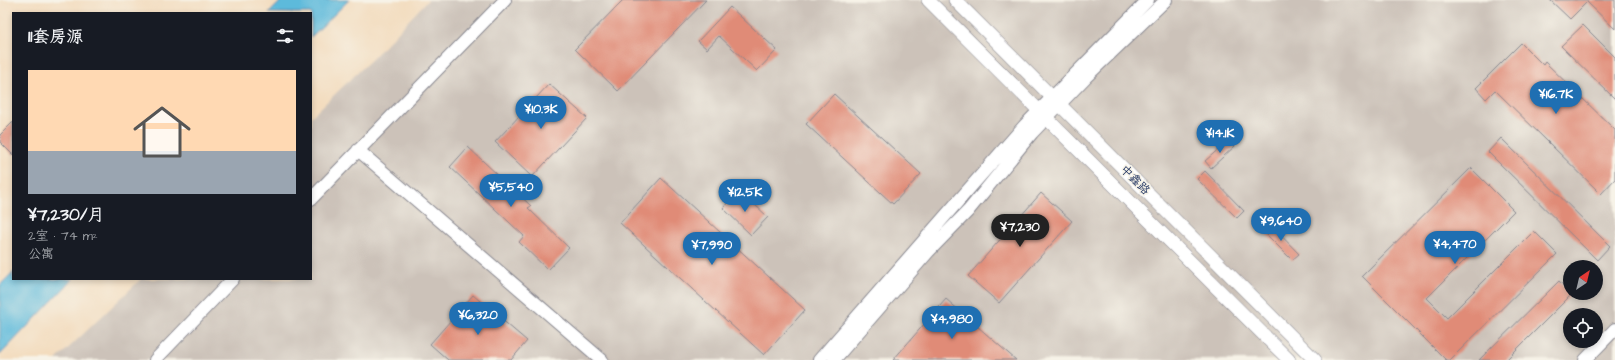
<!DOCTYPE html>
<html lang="zh">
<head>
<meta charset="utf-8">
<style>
  body { margin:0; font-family:"Architects Daughter","LXGW WenKai TC",sans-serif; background:#242831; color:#f1f3f6; height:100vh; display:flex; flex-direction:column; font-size:15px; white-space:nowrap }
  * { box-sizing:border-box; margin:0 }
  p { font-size:13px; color:#9ea1a6 }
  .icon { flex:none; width:22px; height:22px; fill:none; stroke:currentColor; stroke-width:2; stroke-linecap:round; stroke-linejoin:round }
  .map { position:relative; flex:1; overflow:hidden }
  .panel { position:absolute; left:12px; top:12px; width:300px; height:268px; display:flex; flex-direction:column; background:#171b24; border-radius:0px; box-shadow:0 2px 6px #0003 }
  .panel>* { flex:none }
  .needle { width:26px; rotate:35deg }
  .tools { position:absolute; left:1563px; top:260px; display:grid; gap:8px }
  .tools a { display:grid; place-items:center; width:40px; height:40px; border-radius:50%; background:#171b24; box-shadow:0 2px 6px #0003; font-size:20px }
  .price { position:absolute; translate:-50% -34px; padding:0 9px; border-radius:14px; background:#1f6fb2; color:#fff; font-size:13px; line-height:26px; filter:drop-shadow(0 1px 2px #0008) }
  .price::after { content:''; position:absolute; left:50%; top:24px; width:12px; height:9px; margin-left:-6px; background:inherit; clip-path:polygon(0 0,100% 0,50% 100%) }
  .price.on { background:#222; color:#fff }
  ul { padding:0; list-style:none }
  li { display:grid; align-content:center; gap:8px; height:212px; padding:0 16px }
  li span { display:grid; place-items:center; height:124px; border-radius:0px; color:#555 }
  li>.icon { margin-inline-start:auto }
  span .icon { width:72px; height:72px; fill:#fffc; stroke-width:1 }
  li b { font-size:17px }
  h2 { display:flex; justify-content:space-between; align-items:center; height:48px; padding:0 16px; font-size:17px }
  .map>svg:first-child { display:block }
  .industrial { fill:#ccc2b9; fill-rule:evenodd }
  .water { fill:#5dbadb; stroke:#3c749c }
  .building { fill:#e08b77 }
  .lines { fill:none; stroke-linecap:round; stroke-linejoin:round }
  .tertiary-casing { stroke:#87868e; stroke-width:14 }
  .secondary-casing { stroke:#87868e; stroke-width:14 }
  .tertiary { stroke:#fff; stroke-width:12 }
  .secondary { stroke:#fff; stroke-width:13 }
  .labels { text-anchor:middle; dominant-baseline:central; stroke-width:3; stroke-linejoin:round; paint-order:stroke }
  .street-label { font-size:12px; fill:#1b2f5e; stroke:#f7f3e8 }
</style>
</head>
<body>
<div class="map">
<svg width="1615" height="360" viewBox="0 0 1615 360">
  <rect width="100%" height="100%" fill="#f7f3e8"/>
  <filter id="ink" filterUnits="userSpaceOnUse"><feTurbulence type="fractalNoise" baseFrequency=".025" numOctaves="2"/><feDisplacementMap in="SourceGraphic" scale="8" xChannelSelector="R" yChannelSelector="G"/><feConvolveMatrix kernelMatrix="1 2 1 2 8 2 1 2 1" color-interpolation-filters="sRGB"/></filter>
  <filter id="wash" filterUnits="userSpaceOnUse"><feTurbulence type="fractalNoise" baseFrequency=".012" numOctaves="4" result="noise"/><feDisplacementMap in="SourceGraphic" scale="16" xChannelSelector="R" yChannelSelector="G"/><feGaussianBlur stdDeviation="0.9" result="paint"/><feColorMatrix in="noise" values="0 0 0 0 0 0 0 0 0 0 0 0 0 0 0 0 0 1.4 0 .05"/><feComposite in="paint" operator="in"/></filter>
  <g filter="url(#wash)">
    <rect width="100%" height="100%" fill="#f3dcbe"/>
    <path class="industrial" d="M428 0H1615V360H56L141 279H311V117L373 58ZM1570 267H1596V293H1570ZM1570 315H1596V341H1570Z"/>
    <path class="water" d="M282 0H349L311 37V13H269Z
      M13 272V279H73L0 355V285Z"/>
    <g id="blocks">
      <path class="building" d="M623 0H706L618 91 575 49Z
        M1550 0H1615V29L1587 2 1570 19Z
        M730 7 777 50 757 71 719 36 707 49 698 41Z
        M1583 25 1615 57V99L1561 46Z
        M1521 43 1543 65 1545 62 1615 130V179L1601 194 1495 90 1486 99 1476 88Z
        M549 84 587 118 532 177 495 142Z
        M834 94 921 174 893 204 806 124Z
        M13 122V155L0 142V135Z
        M1501 138 1610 246 1597 260 1488 152Z
        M1229 140 1235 146 1211 168 1205 161Z
        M468 147 531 206 528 208 569 248 548 270 519 242 524 236 450 167Z
        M1471 168 1514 211 1427 298 1447 318 1534 231 1557 254 1450 360H1446L1362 276Z
        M1205 171 1244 211 1237 218 1197 179Z
        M661 178 805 310 764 355 620 223Z
        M739 190 768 217 751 235 723 208Z
        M1041 193 1072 221 999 303 968 276Z
        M1270 224 1299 254 1292 260 1263 231Z
        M1559 281 1572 294 1506 360H1479Z
        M473 295 527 341 511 360H448L430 344Z
        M946 299 1016 360H893Z"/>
    </g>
  </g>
  <g filter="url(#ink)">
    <use href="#blocks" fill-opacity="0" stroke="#87868e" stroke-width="1"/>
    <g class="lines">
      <g class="tertiary-casing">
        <path id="tertiary" d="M358 150 602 360
          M311 199 505 0
          M155 360 233 279
          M819 360 1024 126 1148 0
          M834 360 929 251 968 211 1032 133 1086 77 1166 0
          M1585 360 1615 329"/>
      </g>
      <g class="secondary-casing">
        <path id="secondary" d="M928 0 1289 360
          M955 0 1315 360"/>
      </g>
      <use href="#tertiary" class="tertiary"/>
      <use href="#secondary" class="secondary"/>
    </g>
  </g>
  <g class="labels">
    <g class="street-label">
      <text transform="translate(1135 180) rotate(45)">中鑫路</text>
    </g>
  </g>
</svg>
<div class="tools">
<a><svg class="needle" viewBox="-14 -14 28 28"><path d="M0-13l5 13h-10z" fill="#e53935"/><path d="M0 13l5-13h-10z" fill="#9ea1a6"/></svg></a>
<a><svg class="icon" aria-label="locate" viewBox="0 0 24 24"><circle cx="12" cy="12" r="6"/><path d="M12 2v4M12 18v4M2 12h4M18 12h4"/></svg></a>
</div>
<b class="price" style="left:1556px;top:115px">¥16.7K</b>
<b class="price" style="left:541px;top:130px">¥10.3K</b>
<b class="price" style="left:1220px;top:154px">¥14.1K</b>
<b class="price" style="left:511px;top:208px">¥5,540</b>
<b class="price" style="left:745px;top:213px">¥12.5K</b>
<b class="price" style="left:1281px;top:242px">¥9,640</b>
<b class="price on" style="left:1020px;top:248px">¥7,230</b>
<b class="price" style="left:1455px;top:265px">¥4,470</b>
<b class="price" style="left:712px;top:266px">¥7,990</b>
<b class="price" style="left:478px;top:336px">¥6,320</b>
<b class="price" style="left:952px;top:340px">¥4,980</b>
<section class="panel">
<h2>11套房源<svg class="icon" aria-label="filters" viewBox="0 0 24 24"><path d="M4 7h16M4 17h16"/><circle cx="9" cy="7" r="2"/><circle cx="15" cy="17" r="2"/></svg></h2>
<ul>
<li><span style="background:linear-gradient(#ffd9b3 65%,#9aa5b1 0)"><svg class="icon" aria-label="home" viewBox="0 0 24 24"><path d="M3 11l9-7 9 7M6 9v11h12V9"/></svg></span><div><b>¥7,230/月</b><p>2室 · 74 m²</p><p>公寓</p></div></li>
</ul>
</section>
</div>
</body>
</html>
